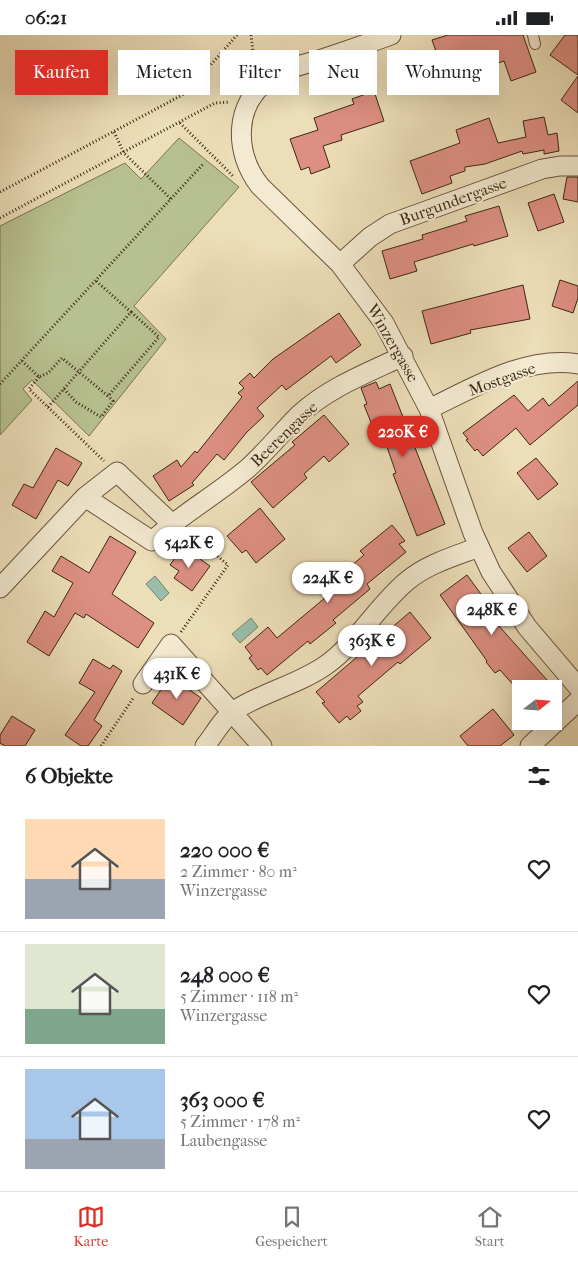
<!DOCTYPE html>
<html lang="de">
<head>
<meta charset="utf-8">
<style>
  body { margin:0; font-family:"IM FELL French Canon",serif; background:#f6f6f6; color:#202124; height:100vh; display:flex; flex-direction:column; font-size:19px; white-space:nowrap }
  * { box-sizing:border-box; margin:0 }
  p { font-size:16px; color:#757577 }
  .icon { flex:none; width:28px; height:28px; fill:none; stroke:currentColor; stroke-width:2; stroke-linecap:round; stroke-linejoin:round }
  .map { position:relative; height:711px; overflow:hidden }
  .sheet { display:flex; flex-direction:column; background:#fff; flex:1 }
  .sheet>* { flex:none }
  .guide { position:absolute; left:15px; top:15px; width:549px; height:45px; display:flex; gap:10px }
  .needle { width:32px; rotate:73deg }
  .buttons { position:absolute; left:512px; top:645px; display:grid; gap:10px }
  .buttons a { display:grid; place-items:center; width:50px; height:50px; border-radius:0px; background:#fff; box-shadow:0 5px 20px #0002; font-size:25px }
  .price { position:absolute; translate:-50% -42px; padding:0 11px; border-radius:18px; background:#fff; color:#222; font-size:16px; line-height:32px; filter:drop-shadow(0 1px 2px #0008) }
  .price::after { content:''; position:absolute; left:50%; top:30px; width:15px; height:11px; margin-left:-8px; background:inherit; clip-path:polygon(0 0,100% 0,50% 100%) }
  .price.on { background:#d93025; color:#fff }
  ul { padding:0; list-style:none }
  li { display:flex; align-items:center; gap:15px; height:125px; padding:0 25px }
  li+li { border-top:1px solid #e0e0e0 }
  li span { display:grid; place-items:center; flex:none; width:140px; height:100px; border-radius:0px; color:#555 }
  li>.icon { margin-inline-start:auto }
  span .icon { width:60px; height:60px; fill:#fffc; stroke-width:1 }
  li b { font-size:21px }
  h2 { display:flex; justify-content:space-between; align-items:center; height:60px; padding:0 25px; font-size:21px }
  .pill { padding:0 18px; border-radius:0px; background:#fff; box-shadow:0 5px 20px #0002; font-size:18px; line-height:45px }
  .pill.on { background:#d93025; color:#fff }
  .status { display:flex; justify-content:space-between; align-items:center; height:35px; padding:0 25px; background:#fff; direction:ltr }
  .status svg { height:14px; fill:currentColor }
  .tab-bar { display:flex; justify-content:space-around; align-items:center; height:70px; border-top:1px solid #e0e0e0; background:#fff; font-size:14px; color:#757577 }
  .tab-bar a { display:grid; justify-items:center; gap:2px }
  .tab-bar .on { color:#d93025 }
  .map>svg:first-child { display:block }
  .green { fill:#b7c18f; stroke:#7a7450 }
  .water { fill:#99bdaa; stroke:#74816d }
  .building { fill:#dd8f83; stroke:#3c2612 }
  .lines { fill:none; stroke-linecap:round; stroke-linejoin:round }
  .service-casing { stroke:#68543c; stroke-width:12 }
  .minor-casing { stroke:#68543c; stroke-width:21 }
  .path { stroke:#3c2612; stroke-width:3; stroke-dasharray:1 2.5; stroke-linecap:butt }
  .service { stroke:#f3ead1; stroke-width:10 }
  .minor { stroke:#f3ead1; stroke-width:19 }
  .labels { text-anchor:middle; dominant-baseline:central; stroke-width:4.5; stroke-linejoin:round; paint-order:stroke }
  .street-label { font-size:16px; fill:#3c2612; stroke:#f3ead1 }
</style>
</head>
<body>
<div class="status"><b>06:21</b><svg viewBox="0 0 49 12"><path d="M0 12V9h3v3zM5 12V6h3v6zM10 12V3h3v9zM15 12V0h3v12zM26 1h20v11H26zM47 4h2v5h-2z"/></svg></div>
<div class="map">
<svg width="578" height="711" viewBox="0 0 578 711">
  <rect width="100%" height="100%" fill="#ecdeb8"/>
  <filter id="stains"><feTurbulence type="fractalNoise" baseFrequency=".004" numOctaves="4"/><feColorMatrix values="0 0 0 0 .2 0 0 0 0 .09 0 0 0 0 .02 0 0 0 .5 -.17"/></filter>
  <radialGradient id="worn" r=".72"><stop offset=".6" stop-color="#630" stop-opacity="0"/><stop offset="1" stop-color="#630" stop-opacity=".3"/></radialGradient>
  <path class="green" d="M179 103 239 152 134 271 166 304 89 401 32 345 23 354 32 365 0 400V191L125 128 141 144Z"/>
  <path class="water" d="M155 541 169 558 161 566 146 549Z
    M251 583 258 592 240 608 232 599Z"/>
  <path class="building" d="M448 0H523L536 37 511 46 504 26 476 36 470 20 441 30 432 5Z
    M565 0H578V40L550 20Z
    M578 41V78L561 65Z
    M374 56 384 86 341 100 342 105 323 111 330 132 311 139 309 132 301 135 290 104 318 95 314 83 354 69 352 64Z
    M544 82 548 100 557 98 559 116 544 119V115L523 119 522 116 485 129 465 132V136L450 141 452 148 422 159 410 126 460 108 456 95 489 83 498 108 526 102 523 86Z
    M567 142H578V167L563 164Z
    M554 159 564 187 538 196 528 168Z
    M499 171 508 201 474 211 473 209 414 227 417 236 390 244 382 216 423 204 422 200 467 186 465 181Z
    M560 245 578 251V263L573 278 552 271Z
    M523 250 530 284 470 295 471 298 431 309 422 276Z
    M339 278 361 310 336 328 331 321 286 355 282 350 257 373 264 381 247 397 224 425 217 419 192 448 194 450 169 466 153 441 177 425 181 432 195 416 197 418 242 362 238 358 244 353 239 348 250 338 254 343 273 324Z
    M578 346V370L530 410 516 393 483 421 477 414 475 416 466 405 468 404 463 398 514 360 528 376 543 363 549 371Z
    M376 347 379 354 390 349 445 489 417 501 393 439 396 438 387 412H381L364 370 367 369 361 353Z
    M324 380 349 409 329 427 324 421 304 439 307 443 273 473 251 447 295 410 292 407Z
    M56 413 82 428 68 451 58 445 36 484 12 470 24 449 33 453Z
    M536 423 558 449 538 465 517 438Z
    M260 473 285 504 256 528 246 515 242 518 227 501Z
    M392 490 405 506 399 509 406 517 367 549 370 554 333 585 336 588 310 609 308 606 267 640 261 633 258 635 249 623 252 621 245 612 268 592 277 603 332 557 327 551 364 520 360 516Z
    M529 497 547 521 527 537 508 513Z
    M110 501 136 517 112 559 154 588 138 613 86 579 84 583 75 578 49 621 27 607 45 576 54 582 73 548 52 536 61 521 89 538Z
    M183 512 210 531 192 556 174 543 179 536 170 530Z
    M467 540 503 589 499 591 555 654H517L500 635 495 638 486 627 487 626 440 560Z
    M410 577 431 603 400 629 398 627 358 661 363 667 357 671 361 676 350 685 347 681 339 688 322 668 325 667 316 657Z
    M93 624 110 634 113 630 122 636 94 685 102 691 88 711H81L65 700 95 657 79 648Z
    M170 641 201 663 183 690 152 668Z
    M493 674 514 700 500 711H468L460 701Z
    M12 681 35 695 25 711H5L0 708V700Z"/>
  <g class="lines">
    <g class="service-casing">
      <path id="service" d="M533 0 535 9"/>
    </g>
    <g class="minor-casing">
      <path id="minor" d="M391 0C369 8 347 16 325 23 307 29 287 32 271 43 233 68 234 118 260 151L340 229 384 288 429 374 473 498 491 537 527 592 578 652
        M340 229 370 202 390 189 542 134 560 131H578
        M429 374C473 353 526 320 578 329
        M171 488 117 437 85 462 152 506C182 479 216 460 247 434 266 417 282 397 300 379 330 352 367 338 403 321
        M0 553 85 462
        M143 649 171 609 262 711
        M205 711C214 700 223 683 234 676 260 658 298 650 326 630 358 607 377 571 407 546 427 529 455 521 479 512
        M530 711 578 666"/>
    </g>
    <path class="path" d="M251 0 255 34
      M180 88 233 141
      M114 97 124 118 171 164
      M0 157 186 58 237 0
      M0 183 215 68 230 67
      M22 326 39 342 48 338 62 323 108 361 159 302 131 277
      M39 342 29 354 104 426
      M0 349 204 128
      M64 354 76 367 101 382 113 366 108 361
      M48 372 131 277 95 245
      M181 597 228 530 190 498
      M101 711 134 662"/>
    <use href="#service" class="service"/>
    <use href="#minor" class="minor"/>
  </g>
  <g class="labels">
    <g class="street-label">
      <text transform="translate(453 166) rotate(-20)">Burgundergasse</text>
      <text transform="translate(393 308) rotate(60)">Winzergasse</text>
      <text transform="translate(502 344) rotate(-20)">Mostgasse</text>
      <text transform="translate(284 399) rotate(-44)">Beerengasse</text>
    </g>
  </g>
  <rect width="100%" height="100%" filter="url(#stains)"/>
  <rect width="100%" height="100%" fill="url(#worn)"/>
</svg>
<div class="buttons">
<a><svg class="needle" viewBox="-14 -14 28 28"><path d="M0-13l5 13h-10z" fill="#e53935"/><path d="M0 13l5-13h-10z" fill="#757577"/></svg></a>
</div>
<b class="price on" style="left:403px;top:423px">220K €</b>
<b class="price" style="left:189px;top:534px">542K €</b>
<b class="price" style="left:328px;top:569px">224K €</b>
<b class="price" style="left:492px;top:601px">248K €</b>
<b class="price" style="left:372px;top:632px">363K €</b>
<b class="price" style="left:177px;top:665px">431K €</b>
<div class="guide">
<a class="pill on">Kaufen</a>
<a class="pill">Mieten</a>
<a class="pill">Filter</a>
<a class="pill">Neu</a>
<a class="pill">Wohnung</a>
</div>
</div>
<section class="sheet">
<h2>6 Objekte<svg class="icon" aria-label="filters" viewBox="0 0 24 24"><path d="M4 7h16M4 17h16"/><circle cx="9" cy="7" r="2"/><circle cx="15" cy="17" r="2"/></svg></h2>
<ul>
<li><span style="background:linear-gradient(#ffd9b3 60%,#9aa5b1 0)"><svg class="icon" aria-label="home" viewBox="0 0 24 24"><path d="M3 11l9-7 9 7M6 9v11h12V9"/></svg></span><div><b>220 000 €</b><p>2 Zimmer · 80 m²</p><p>Winzergasse</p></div><svg class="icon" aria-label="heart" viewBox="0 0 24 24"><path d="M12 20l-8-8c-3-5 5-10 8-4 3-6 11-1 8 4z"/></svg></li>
<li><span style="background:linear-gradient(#dfe7d0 65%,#7fa58c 0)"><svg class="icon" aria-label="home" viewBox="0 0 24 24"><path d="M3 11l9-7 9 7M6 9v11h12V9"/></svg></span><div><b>248 000 €</b><p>5 Zimmer · 118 m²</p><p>Winzergasse</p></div><svg class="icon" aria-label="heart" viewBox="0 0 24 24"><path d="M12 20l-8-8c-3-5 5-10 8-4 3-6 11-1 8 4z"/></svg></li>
<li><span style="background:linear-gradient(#a9c7e8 70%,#9aa5b1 0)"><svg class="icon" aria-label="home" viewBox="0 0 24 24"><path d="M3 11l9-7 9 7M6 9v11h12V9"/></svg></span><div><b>363 000 €</b><p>5 Zimmer · 178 m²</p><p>Laubengasse</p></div><svg class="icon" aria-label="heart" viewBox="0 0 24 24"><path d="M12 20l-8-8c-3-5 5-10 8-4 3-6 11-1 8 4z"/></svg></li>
</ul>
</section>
<nav class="tab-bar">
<a class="on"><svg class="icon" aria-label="map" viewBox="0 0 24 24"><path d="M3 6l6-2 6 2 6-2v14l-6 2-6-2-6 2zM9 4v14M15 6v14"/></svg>Karte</a>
<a><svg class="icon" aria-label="saved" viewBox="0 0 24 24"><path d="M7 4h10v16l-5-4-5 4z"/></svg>Gespeichert</a>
<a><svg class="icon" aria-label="home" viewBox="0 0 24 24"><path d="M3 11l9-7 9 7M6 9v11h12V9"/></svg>Start</a>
</nav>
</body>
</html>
